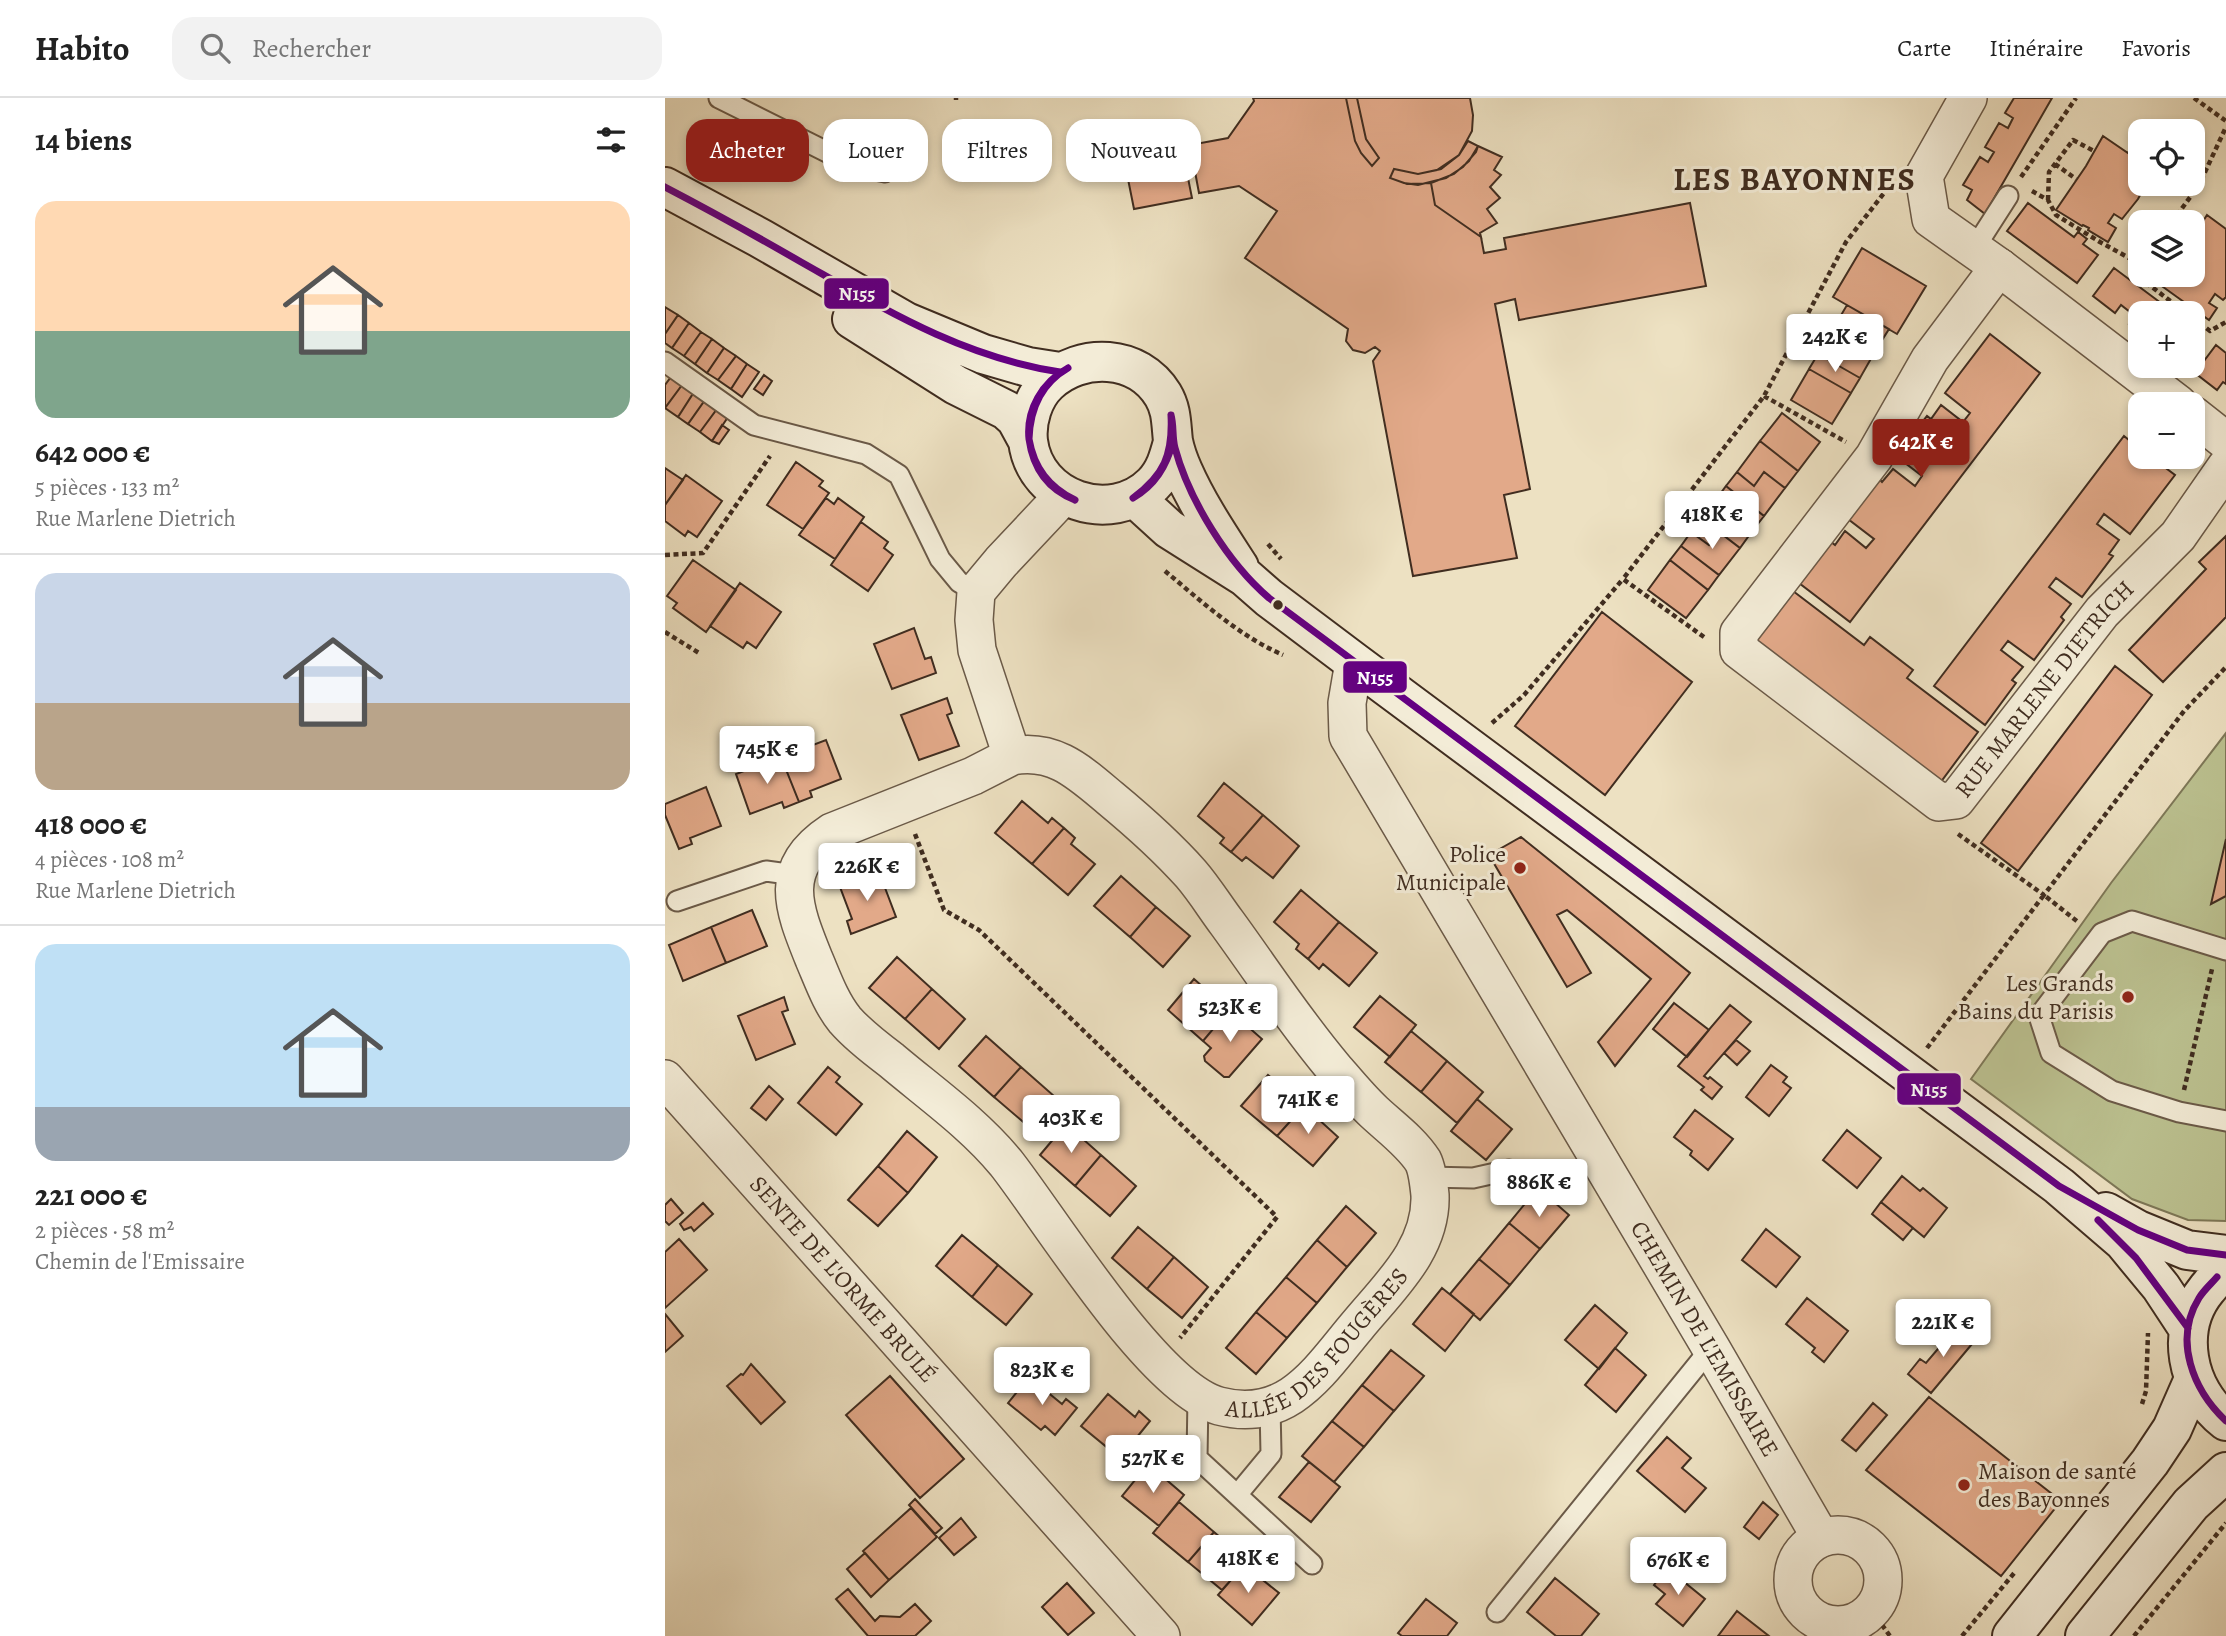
<!DOCTYPE html>
<html lang="fr">
<head>
<meta charset="utf-8">
<style>
  body { margin:0; font-family:Alegreya,serif; background:#f2f2f2; color:#222; height:100vh; display:flex; flex-direction:column; font-size:26px; white-space:nowrap }
  * { box-sizing:border-box; margin:0 }
  p { font-size:23px; color:#767676 }
  .icon { flex:none; width:38px; height:38px; fill:none; stroke:currentColor; stroke-width:2; stroke-linecap:round; stroke-linejoin:round }
  .map { position:relative; flex:1; overflow:hidden }
  .sheet { display:flex; flex-direction:column; background:#fff; width:665px }
  .sheet>* { flex:none }
  .banner { position:absolute; left:21px; top:21px; width:665px; height:63px; display:flex; gap:14px }
  .fabs { position:absolute; left:1463px; top:21px; display:grid; gap:14px }
  .fabs a { display:grid; place-items:center; width:77px; height:77px; border-radius:14px; background:#fff; box-shadow:0 4px 10px #0003; font-size:35px }
  .price { position:absolute; translate:-50% -60px; padding:0 16px; border-radius:7px; background:#fff; color:#222; font-size:23px; line-height:46px; filter:drop-shadow(0 2px 4px #0008) }
  .price::after { content:''; position:absolute; left:50%; top:42px; width:21px; height:16px; margin-left:-10px; background:inherit; clip-path:polygon(0 0,100% 0,50% 100%) }
  .price.active { background:#8f2418; color:#fff }
  ul { padding:0; list-style:none }
  li { display:grid; align-content:center; gap:14px; height:371px; padding:0 35px }
  li+li { border-top:2px solid #e0e0e0 }
  li span { display:grid; place-items:center; height:217px; border-radius:21px; color:#555 }
  li>.icon { margin-inline-start:auto }
  span .icon { width:126px; height:126px; fill:#fffc; stroke-width:1 }
  li b { font-size:30px }
  h2 { display:flex; justify-content:space-between; align-items:center; height:84px; padding:0 35px; font-size:30px }
  .pill { padding:0 24px; border-radius:21px; background:#fff; box-shadow:0 4px 10px #0003; font-size:24px; line-height:63px }
  .pill.active { background:#8f2418; color:#fff }
  header { display:flex; align-items:center; gap:42px; box-sizing:border-box; height:98px; padding:0 35px; background:#fff; border-bottom:2px solid #e0e0e0 }
  header strong { font-size:33px }
  nav { display:flex; gap:38px; margin-inline-start:auto; font-size:24px }
  .search { width:490px; height:63px; background:#f2f2f2; display:flex; align-items:center; gap:18px; box-sizing:border-box; padding:0 24px; border-radius:21px; color:#767676; font-size:26px }
  main { display:flex; flex:1; min-height:0 }
  .map>svg:first-child { display:block }
  .green { fill:#bcc291; stroke:#7e7858; stroke-width:2 }
  .building { fill:#e2a989; stroke:#402d20; stroke-width:2 }
  .lines { fill:none; stroke-linecap:round; stroke-linejoin:round }
  .service-casing { stroke:#6b5a48; stroke-width:23 }
  .minor-casing { stroke:#6b5a48; stroke-width:40 }
  .secondary-casing { stroke:#402d20; stroke-width:42 }
  .path { stroke:#402d20; stroke-width:4.5; stroke-dasharray:5 3.5; stroke-linecap:butt }
  .service { stroke:#f3ecd7; stroke-width:19 }
  .minor { stroke:#f3ecd7; stroke-width:37 }
  .secondary { stroke:#f3ecd7; stroke-width:38 }
  .bus-1-casing { stroke:#f3ecd7; stroke-width:12 }
  .bus-1 { stroke:#640082; stroke-width:7 }
  .bus-dot { fill:#402d20; stroke:#f3ecd7; stroke-width:2.5 }
  .poi-dot { fill:#8f2418; stroke:#f3ecd7; stroke-width:2.5 }
  .labels { text-anchor:middle; dominant-baseline:central; stroke-width:6; stroke-linejoin:round; paint-order:stroke }
  .street-label { font-size:24px; fill:#402d20; stroke:#f3ecd7 }
  .poi-label { font-size:24px; fill:#402d20; stroke:#f3ecd7; text-anchor:end }
  .district-label { font-size:32px; font-weight:bold; letter-spacing:2px; fill:#402d20; stroke:#f3ecd7 }
  .line-badge { stroke:#f3ecd7; stroke-width:2.5 }
  .badge-label { font-size:19px; text-anchor:middle; font-weight:bold; fill:#fff }
</style>
</head>
<body>
<header>
<strong>Habito</strong>
<div class="search"><svg class="icon" aria-label="search" viewBox="0 0 24 24"><circle cx="10" cy="10" r="6"/><path d="M15 15l6 6"/></svg>Rechercher</div>
<nav><a>Carte</a><a>Itinéraire</a><a>Favoris</a></nav>
</header>
<main>
<section class="sheet">
<h2>14 biens<svg class="icon" aria-label="filters" viewBox="0 0 24 24"><path d="M4 7h16M4 17h16"/><circle cx="9" cy="7" r="2"/><circle cx="15" cy="17" r="2"/></svg></h2>
<ul>
<li><span style="background:linear-gradient(#ffd9b3 60%,#7fa58c 0)"><svg class="icon" aria-label="home" viewBox="0 0 24 24"><path d="M3 11l9-7 9 7M6 9v11h12V9"/></svg></span><div><b>642 000 €</b><p>5 pièces · 133 m²</p><p>Rue Marlene Dietrich</p></div></li>
<li><span style="background:linear-gradient(#c9d6e8 60%,#b9a48a 0)"><svg class="icon" aria-label="home" viewBox="0 0 24 24"><path d="M3 11l9-7 9 7M6 9v11h12V9"/></svg></span><div><b>418 000 €</b><p>4 pièces · 108 m²</p><p>Rue Marlene Dietrich</p></div></li>
<li><span style="background:linear-gradient(#bfe0f5 75%,#9aa5b1 0)"><svg class="icon" aria-label="home" viewBox="0 0 24 24"><path d="M3 11l9-7 9 7M6 9v11h12V9"/></svg></span><div><b>221 000 €</b><p>2 pièces · 58 m²</p><p>Chemin de l'Emissaire</p></div></li>
</ul>
</section>
<div class="map">
<svg width="1561" height="1538" viewBox="0 0 1561 1538">
  <rect width="100%" height="100%" fill="#ede1c2"/>
  <filter id="stains"><feTurbulence type="fractalNoise" baseFrequency=".00286" numOctaves="4"/><feColorMatrix values="0 0 0 0 .2 0 0 0 0 .09 0 0 0 0 .02 0 0 0 .5 -.17"/></filter>
  <radialGradient id="worn" r=".72"><stop offset=".6" stop-color="#630" stop-opacity="0"/><stop offset="1" stop-color="#630" stop-opacity=".3"/></radialGradient>
  <path class="green" d="M1561 635V1123L1523 1122 1467 1101 1306 981 1446 785Z"/>
  <path class="building" d="M588 0H681L690 43 696 55 707 68 714 60 701 41 692 0H805L808 17 807 33 794 57 772 72 753 76 729 71 725 80 742 86 766 85 770 107 816 139 819 155 841 151 839 140 1025 105 1041 188 854 222 850 201 830 206 865 391 839 397 852 460 748 478 708 263 715 253 710 249 700 255 688 252 681 243 683 231 580 160 612 113 574 88 534 95 525 47 563 40 589 3Z
    M681 0H692L701 41 714 60 707 68 696 55 690 43Z
    M1349 0H1387L1320 116 1302 102 1307 92 1298 87 1315 59 1323 64 1329 54 1320 49 1334 25 1343 30 1348 20 1340 15Z
    M1438 38 1463 55 1468 47 1475 52V86H1481L1473 101 1457 121 1449 116 1443 125 1451 130 1443 144 1423 132 1424 130 1418 127 1417 128 1391 112 1421 68Z
    M803 43 813 48 811 54 798 69 781 80 753 87 739 85 725 80 729 71 753 76 776 71 794 57Z
    M516 45 527 100 469 111 458 56Z
    M813 48 837 59 829 72 836 77 825 89 835 100 822 111 832 125 815 135 816 139 770 107 766 85 789 76 804 63Z
    M1363 105 1409 139 1413 134 1422 141 1418 146 1433 157 1412 185 1342 133Z
    M1542 117 1561 131V199L1558 202 1550 196 1544 205 1552 210 1544 222 1527 210 1525 213 1517 208 1519 204 1494 186 1500 177H1528V139Z
    M1197 150 1261 188 1232 236 1168 199Z
    M1449 170 1500 208 1501 206 1511 213 1509 215H1475V234L1464 226 1470 218 1456 207 1450 215 1428 198Z
    M1182 207 1224 231 1212 250 1190 236 1181 251 1162 241Z
    M0 209 13 217 0 236Z
    M13 217 24 225 7 250 0 245V236Z
    M24 225 36 234 19 258 7 250Z
    M36 234 47 241 30 266 19 258Z
    M1190 236 1212 250 1195 280 1153 256 1162 241 1181 251Z
    M1325 236 1375 275 1185 524 1134 485 1166 444 1170 447 1180 433 1201 450 1209 441 1183 421 1214 381 1217 384 1228 371 1250 388 1257 378 1231 358 1262 318 1266 321 1276 307 1298 324 1305 315 1280 295Z
    M47 241 59 250 42 275 30 266Z
    M1551 247 1561 255V286L1558 284 1552 292 1530 275Z
    M59 250 71 258 53 282 42 275Z
    M1153 256 1195 280 1186 295 1144 271Z
    M71 258 82 266 66 291 53 282Z
    M82 266 94 274 77 299 66 291Z
    M1144 271 1186 295 1167 326 1126 302Z
    M99 277 107 283 98 297 89 291Z
    M6 279 17 287 0 310V287Z
    M17 287 29 294 13 319 0 310Z
    M29 294 40 302 23 326 13 319Z
    M40 302 52 311 35 334 23 326Z
    M52 311 63 319 47 343 35 334Z
    M1117 315 1155 344 1133 373 1095 343Z
    M57 327 64 332 54 346 47 343Z
    M1459 338 1475 351V359H1486L1510 377 1465 436 1439 416 1432 426 1454 442 1444 456 1448 458 1417 499 1391 480 1384 489 1406 506 1396 519 1399 522 1369 562 1343 543 1336 552 1358 569 1347 582 1351 585 1320 627 1269 588Z
    M1095 343 1133 373 1120 390 1099 374 1089 388 1072 374Z
    M131 364 158 383 154 388 164 395 138 431 102 407Z
    M0 370 18 382 0 407Z
    M1072 374 1089 388 1099 374 1120 390 1099 418 1061 388Z
    M21 377 57 403 32 439 23 433 20 438 0 423V407Z
    M1061 388 1099 418 1088 432 1050 403Z
    M161 400 169 406 173 400 199 419 170 461 134 437Z
    M1050 403 1088 432 1075 450 1054 434 1044 447 1026 434Z
    M196 424 223 444 219 450 228 457 203 493 166 467Z
    M1026 434 1044 447 1054 434 1075 450 1054 477 1016 448Z
    M1561 438V519L1498 584 1464 552 1541 471 1534 464Z
    M1016 448 1054 477 1043 492 1005 462Z
    M28 462 71 492 41 534 8 510 12 505 2 498Z
    M1005 462 1043 492 1021 520 983 492Z
    M75 485 116 514 91 550 82 544 78 550 45 528Z
    M1128 493 1199 547 1205 539 1248 572 1242 580 1313 634 1275 685 1090 543Z
    M937 514 1027 584 940 697 850 628Z
    M249 530 260 561 266 559 271 575 227 591 209 546Z
    M1450 568 1487 597 1353 773 1316 745Z
    M282 600 287 615 282 617 294 648 254 662 236 617Z
    M161 642 176 681 145 693 147 699 134 704 116 659Z
    M116 659 134 704 119 710 117 704 85 716 71 676Z
    M559 685 598 717 566 754 555 745 559 740 533 718Z
    M41 689 56 728 25 740 27 746 14 751 0 717V706Z
    M357 703 383 725 387 720 399 730 367 766 330 735Z
    M598 717 634 748 608 780 581 759 577 763 566 754Z
    M399 730 410 740 406 746 430 766 403 797 367 766Z
    M856 739 1025 875 950 968 933 944 986 881 902 812 892 817 926 875 902 889 824 757Z
    M1561 741V798L1546 806Z
    M214 774 231 819 186 836 182 823 187 821 175 789Z
    M456 778 491 809 465 839 429 808Z
    M636 792 674 824 643 861 631 851 634 846 609 824Z
    M491 809 525 838 498 869 465 839Z
    M87 812 102 848 61 865 46 829Z
    M674 824 712 855 684 888 658 866 654 871 643 861Z
    M46 829 61 865 18 883 4 847Z
    M232 859 267 891 240 921 204 890Z
    M529 881 564 912 538 943 503 912Z
    M267 891 300 921 274 951 240 921Z
    M715 898 751 927 725 959 689 929Z
    M119 899 123 912 117 914 130 946 91 962 73 918Z
    M1009 905 1044 932 1022 959 988 931Z
    M1065 907 1086 924 1039 978 1043 981 1045 979 1057 989 1047 1001 1036 992 1039 989 1013 968Z
    M564 912 597 941 564 979H559L540 963 539 958 546 950 538 943Z
    M746 933 782 963 756 994 720 964Z
    M321 938 356 969 329 999 294 968Z
    M1071 942 1085 953 1072 967 1059 955Z
    M782 963 818 994 792 1025 756 994Z
    M1106 967 1122 979 1118 984 1126 990 1104 1018 1081 999Z
    M163 969 175 979 171 984 197 1006 171 1037 133 1005Z
    M356 969 389 998 363 1028 329 999Z
    M603 977 639 1008 612 1038 576 1008Z
    M104 988 118 1001 101 1022 86 1010Z
    M812 1001 847 1031 821 1062 786 1033Z
    M639 1008 673 1039 648 1068 612 1038Z
    M1030 1012 1068 1041 1043 1072 1025 1057 1027 1053 1009 1039Z
    M401 1026 436 1057 410 1088 375 1057Z
    M1182 1032 1216 1060 1192 1090 1158 1062Z
    M242 1033 272 1059 243 1095 213 1068Z
    M436 1057 471 1088 445 1118 410 1088Z
    M213 1068 243 1095 213 1128 183 1102Z
    M1237 1078 1255 1093 1258 1090 1282 1110 1259 1139 1216 1104Z
    M873 1090 904 1117 875 1151 844 1125Z
    M6 1101 18 1115 4 1127 0 1123V1107Z
    M1216 1104 1248 1130 1238 1142 1207 1116Z
    M38 1105 48 1116 29 1133 26 1129 19 1132 15 1126Z
    M681 1108 711 1135 682 1169 652 1142Z
    M844 1125 875 1151 845 1187 814 1161Z
    M473 1129 509 1159 482 1191 447 1160Z
    M1101 1131 1135 1159 1111 1189 1077 1162Z
    M297 1137 333 1167 307 1199 271 1168Z
    M14 1141 42 1172 0 1210V1154Z
    M652 1142 682 1169 652 1205 621 1179Z
    M509 1159 543 1189 517 1220 482 1191Z
    M814 1161 845 1187 815 1222 785 1196Z
    M333 1167 367 1196 341 1227 307 1199Z
    M621 1179 652 1205 622 1240 591 1214Z
    M777 1190 809 1216 780 1253 748 1226Z
    M1142 1200 1183 1233 1159 1264 1147 1254 1150 1250 1121 1226Z
    M930 1207 962 1235 934 1271 900 1242Z
    M591 1214 622 1240 591 1276 561 1250Z
    M0 1216 18 1238 0 1254Z
    M1295 1225 1312 1240 1266 1295 1243 1276 1255 1261 1261 1265Z
    M950 1250 981 1277 951 1314 920 1287Z
    M726 1252 759 1278 729 1313 697 1287Z
    M86 1266 120 1304 96 1326 62 1288 76 1276 78 1277Z
    M225 1278 299 1361 255 1400 181 1317Z
    M364 1279 397 1306 401 1301 412 1310 390 1337 380 1328 376 1332 343 1305Z
    M697 1287 729 1313 699 1349 667 1323Z
    M443 1296 470 1319 474 1313 485 1323 455 1360 416 1328Z
    M1264 1299 1396 1403 1336 1478 1201 1372Z
    M1208 1305 1222 1317 1191 1353 1177 1342Z
    M667 1323 699 1349 669 1384 637 1358Z
    M1002 1339 1026 1360 1017 1370 1041 1390 1020 1414 972 1373Z
    M644 1364 675 1389 646 1424 614 1399Z
    M483 1366 519 1397 494 1428 457 1398Z
    M250 1401 277 1430 270 1436 244 1407Z
    M514 1404 549 1434 523 1464 488 1435Z
    M1098 1404 1113 1417 1094 1441 1079 1429Z
    M246 1410 272 1439 224 1482 198 1453Z
    M296 1420 311 1439 289 1457 274 1440Z
    M549 1434 583 1463 557 1492 523 1464Z
    M200 1455 224 1482 206 1499 182 1471Z
    M579 1467 614 1495 587 1527 553 1497Z
    M1002 1470 1040 1501 1018 1528 991 1506 1000 1496 989 1487Z
    M890 1480 934 1516 916 1538H891L862 1514Z
    M402 1485 429 1515 403 1537 377 1509Z
    M183 1491 210 1523 215 1518 235 1519 250 1506 266 1523 250 1538H203L171 1501Z
    M761 1501 792 1525 782 1538H737L733 1535Z
    M1072 1513 1104 1538H1053Z"/>
  <g class="lines">
    <g class="service-casing">
      <path id="service" d="M54 0 166 56 200 70 220 74
        M1309 151 1343 98
        M0 264 89 327 201 356 234 377 275 461 294 484 311 494
        M12 803 101 773 130 777
        M1561 852 1467 823 1437 835 1374 918 1386 955 1447 993 1514 1014 1561 1023
        M762 1079 808 1080 844 1072
        M533 1299 532 1360 647 1466
        M572 1397 606 1356 605 1308
        M832 1514 1046 1250"/>
    </g>
    <g class="minor-casing">
      <g id="minor">
        <path d="M1303 0 1259 78 1266 121 1334 169 1513 306"/>
        <path id="s1" d="M1334 169 1265 261 1209 359 1074 535V552L1274 704 1291 702 1437 514 1513 438 1561 369"/>
        <path d="M1528 317 1561 343"/>
        <path id="s2" d="M689 564 682 605 683 638 1046 1250 1156 1440"/>
        <path id="s3" d="M347 658 308 678 167 734C112 770 128 809 149 861 158 882 166 905 180 922 193 937 210 950 226 962 265 995 308 1025 341 1065 385 1121 489 1291 554 1308 623 1326 654 1273 692 1228 724 1189 767 1151 765 1097 764 1087 762 1071 758 1063 746 1044 725 1029 709 1014 695 1001 682 985 669 970 630 924 597 873 562 825 550 809 539 791 526 776 501 748 474 724 445 700 414 674 389 650 347 658L312 552 309 522 311 494 336 464 398 398"/>
        <path id="s4" d="M0 981 496 1538"/>
        <circle cx="1173" cy="1482" r="45"/>
      </g>
    </g>
    <g class="secondary-casing">
      <path id="secondary" d="M0 89 95 140 241 224 318 256 363 269 395 274
        M187 221 291 287 341 312 351 321 363 343
        M508 344C504 359 500 374 488 386 446 428 370 402 363 343 361 323 368 299 383 285 416 254 473 256 498 297 507 312 506 326 508 343 510 353 514 364 518 373 533 407 554 438 574 469
        M470 400 504 431 580 479 604 500 689 564 1394 1088 1458 1143 1496 1189 1523 1230
        M1441 1114 1473 1132 1522 1152 1561 1157
        M1561 1172C1553 1177 1548 1184 1542 1191 1509 1231 1521 1292 1561 1323
        M1347 1538 1485 1364 1507 1331 1529 1281
        M1420 1538 1526 1406 1561 1374"/>
    </g>
    <path class="path" d="M291 0V2
      M1529 0 1561 23
      M1390 66 1411 81
      M1356 79 1411 0
      M1367 93 1383 102 1391 117 1435 144 1475 166
      M1383 102 1384 74 1408 42 1429 53
      M1507 124 1534 87 1561 29
      M1489 177 1483 186 1521 215
      M1528 220 1545 233 1561 224
      M1099 298 1181 344
      M603 446 616 461
      M0 457 38 455 105 358
      M500 473C536 503 574 538 618 557
      M0 534 34 555
      M1039 539 958 481 1099 298 1181 144 1226 86
      M827 625 859 597 958 481
      M250 736 279 812 314 832 612 1119 515 1240
      M1293 736 1379 797 1519 613 1561 569
      M1262 950 1379 797 1413 824
      M1519 992 1547 871
      M1477 1306 1481 1293 1483 1235
      M1207 1513 1225 1538
      M1297 1538 1350 1474
      M1469 1538 1561 1425"/>
    <use href="#service" class="service"/>
    <use href="#minor" class="minor"/>
    <use href="#secondary" class="secondary"/>
    <g class="bus-1-casing">
      <path id="bus-1" d="M0 89C46 113 91 138 136 164 221 212 297 259 395 274
        M506 317C509 328 507 339 510 350 524 402 563 465 604 500L1394 1088 1473 1132 1522 1152 1561 1157
        M364 341C369 370 384 389 410 402
        M364 341C368 370 382 391 410 402
        M364 341C361 312 377 284 403 270
        M364 341C365 311 377 285 403 270
        M468 400C499 377 508 357 506 317
        M468 400C490 387 501 369 508 344
        M1433 1122 1471 1160 1523 1230
        M1552 1179C1546 1186 1539 1192 1534 1200 1508 1242 1528 1292 1561 1323"/>
    </g>
    <use href="#bus-1" class="bus-1"/>
  </g>
  <circle class="bus-dot" cx="613" cy="507" r="6"/>
  <g class="poi-dot">
    <circle cx="855" cy="770" r="7"/>
    <circle cx="1463" cy="899" r="7"/>
    <circle cx="1299" cy="1387" r="7"/>
  </g>
  <g class="labels">
    <g class="street-label">
      <text stroke="none"><textPath href="#s1" startOffset="877">RUE MARLENE DIETRICH</textPath></text>
      <text stroke="none"><textPath href="#s4" startOffset="268">SENTE DE L'ORME BRULÉ</textPath></text>
      <text stroke="none"><textPath href="#s3" startOffset="1076">ALLÉE DES FOUGÈRES</textPath></text>
      <text stroke="none"><textPath href="#s2" startOffset="775">CHEMIN DE L'EMISSAIRE</textPath></text>
    </g>
    <g class="poi-label">
      <text x="841" y="756">Police<tspan x="841" dy="28">Municipale</tspan></text>
      <text x="1449" y="885">Les Grands<tspan x="1449" dy="28">Bains du Parisis</tspan></text>
      <text x="1313" y="1373" text-anchor="start">Maison de santé<tspan x="1313" dy="28">des Bayonnes</tspan></text>
    </g>
    <g class="district-label">
      <text x="1130" y="81">LES BAYONNES</text>
    </g>
  </g>
  <g class="line-badge">
    <rect x="158" y="179" width="67" height="33" rx="7" fill="#640082"/>
    <rect x="677" y="562" width="66" height="34" rx="7" fill="#640082"/>
    <rect x="1231" y="974" width="66" height="34" rx="7" fill="#640082"/>
  </g>
  <g class="badge-label">
    <text x="192" y="202">N155</text>
    <text x="710" y="586">N155</text>
    <text x="1264" y="998">N155</text>
  </g>
  <rect width="100%" height="100%" filter="url(#stains)"/>
  <rect width="100%" height="100%" fill="url(#worn)"/>
</svg>
<div class="fabs">
<a><svg class="icon" aria-label="locate" viewBox="0 0 24 24"><circle cx="12" cy="12" r="6"/><path d="M12 2v4M12 18v4M2 12h4M18 12h4"/></svg></a>
<a><svg class="icon" aria-label="layers" viewBox="0 0 24 24"><path d="M12 4l9 5-9 5-9-5zM3 14l9 5 9-5"/></svg></a>
<a>+</a>
<a>−</a>
</div>
<b class="price" style="left:1170px;top:276px">242K €</b>
<b class="price active" style="left:1256px;top:381px">642K €</b>
<b class="price" style="left:1047px;top:453px">418K €</b>
<b class="price" style="left:102px;top:688px">745K €</b>
<b class="price" style="left:202px;top:805px">226K €</b>
<b class="price" style="left:565px;top:946px">523K €</b>
<b class="price" style="left:643px;top:1038px">741K €</b>
<b class="price" style="left:406px;top:1057px">403K €</b>
<b class="price" style="left:874px;top:1121px">886K €</b>
<b class="price" style="left:1278px;top:1261px">221K €</b>
<b class="price" style="left:377px;top:1309px">823K €</b>
<b class="price" style="left:488px;top:1397px">527K €</b>
<b class="price" style="left:583px;top:1497px">418K €</b>
<b class="price" style="left:1013px;top:1499px">676K €</b>
<div class="banner">
<a class="pill active">Acheter</a>
<a class="pill">Louer</a>
<a class="pill">Filtres</a>
<a class="pill">Nouveau</a>
</div>
</div>
</main>
</body>
</html>
